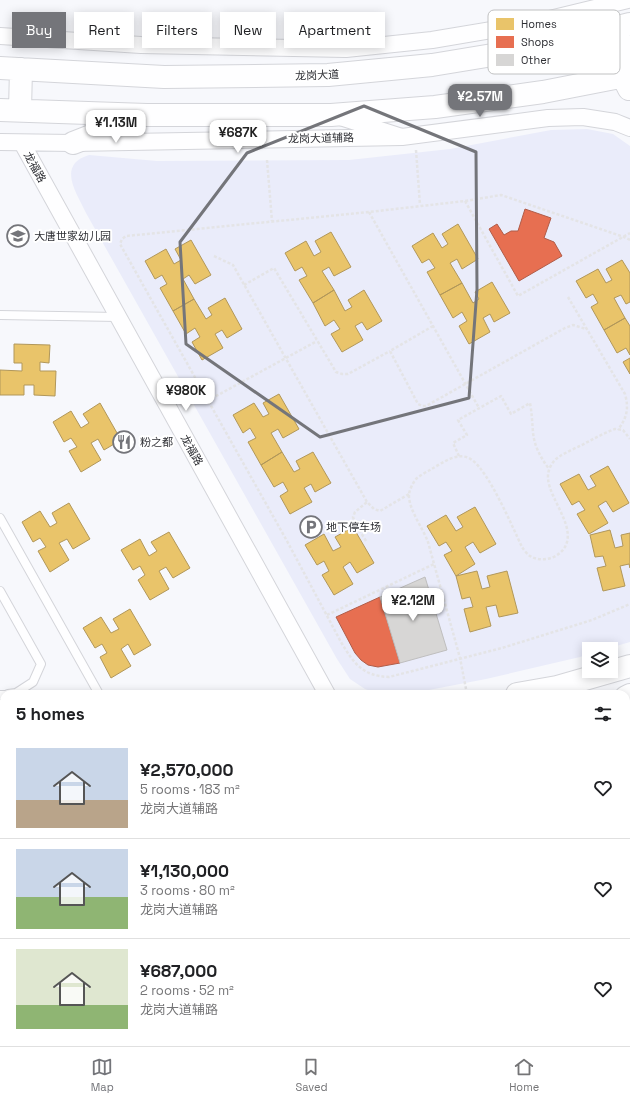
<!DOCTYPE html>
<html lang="en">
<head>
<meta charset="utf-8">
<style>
  body { margin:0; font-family:"Space Grotesk","Noto Sans SC",sans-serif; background:#f2f2f2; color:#202124; height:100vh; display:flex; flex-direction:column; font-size:15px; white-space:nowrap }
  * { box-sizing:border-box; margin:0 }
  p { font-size:13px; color:#757577 }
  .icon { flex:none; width:22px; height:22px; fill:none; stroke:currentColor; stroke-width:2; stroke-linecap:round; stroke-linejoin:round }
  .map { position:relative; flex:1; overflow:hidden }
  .side { position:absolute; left:0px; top:690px; width:630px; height:356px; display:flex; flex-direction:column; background:#fff; border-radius:12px 12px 0 0; box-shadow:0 2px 10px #0003 }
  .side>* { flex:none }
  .banner { position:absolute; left:12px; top:12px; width:400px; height:36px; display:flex; gap:8px }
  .tools { position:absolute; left:582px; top:642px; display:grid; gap:8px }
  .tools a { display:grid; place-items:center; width:36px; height:36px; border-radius:0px; background:#fff; box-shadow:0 2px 10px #0003; font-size:20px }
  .price { position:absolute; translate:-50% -34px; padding:0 9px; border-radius:8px; background:#fff; color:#222; font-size:13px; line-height:26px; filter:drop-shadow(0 1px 2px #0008) }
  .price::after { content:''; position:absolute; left:50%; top:24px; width:12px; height:9px; margin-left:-6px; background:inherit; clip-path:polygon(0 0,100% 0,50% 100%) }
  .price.on { background:#74757a; color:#fff }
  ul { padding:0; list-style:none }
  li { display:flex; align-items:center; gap:12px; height:100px; padding:0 16px }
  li+li { border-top:1px solid #e0e0e0 }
  li span { display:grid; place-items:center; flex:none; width:112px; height:80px; border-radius:0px; color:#555 }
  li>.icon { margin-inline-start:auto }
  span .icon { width:48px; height:48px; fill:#fffc; stroke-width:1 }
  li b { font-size:17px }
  h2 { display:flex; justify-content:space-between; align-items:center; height:48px; padding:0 16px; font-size:17px }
  .pill { padding:0 14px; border-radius:0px; background:#fff; box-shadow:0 2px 10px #0003; font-size:14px; line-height:36px }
  .pill.on { background:#74757a; color:#fff }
  .tabs { display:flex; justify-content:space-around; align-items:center; height:56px; border-top:1px solid #e0e0e0; background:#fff; font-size:11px; color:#757577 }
  .tabs a { display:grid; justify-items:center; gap:2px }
  .tabs .on { color:#74757a }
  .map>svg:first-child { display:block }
  .green { fill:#eaecfa }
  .homes { fill:#e9c46a; stroke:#b1975a }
  .shops { fill:#e76f51; stroke:#b05c48 }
  .building { fill:#d7d6d5; stroke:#bfbebe }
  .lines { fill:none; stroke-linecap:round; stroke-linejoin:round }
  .lane-casing { stroke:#d4d5da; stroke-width:10 }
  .street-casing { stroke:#d4d5da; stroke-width:18 }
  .secondary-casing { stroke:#d4d5da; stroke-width:24 }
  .path { stroke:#e4e4e6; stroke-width:2.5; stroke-dasharray:3 2; stroke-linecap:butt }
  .lane { stroke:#fefeff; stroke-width:8 }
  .street { stroke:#fefeff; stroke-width:16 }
  .secondary { stroke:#fefeff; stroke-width:22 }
  .marked { fill:none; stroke:#74757a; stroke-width:3; stroke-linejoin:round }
  .labels { text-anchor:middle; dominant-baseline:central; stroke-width:4; stroke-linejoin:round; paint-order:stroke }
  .street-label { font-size:11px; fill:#2e2f34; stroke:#fff }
  .poi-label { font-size:11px; fill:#2e2f34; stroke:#fff; text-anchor:start }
  .key { fill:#fff; stroke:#c0c1c2; stroke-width:1 }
  .key-label { font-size:11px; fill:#2e2f34 }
</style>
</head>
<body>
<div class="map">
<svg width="630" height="1046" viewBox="0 0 630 1046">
  <rect width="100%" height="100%" fill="#f7f8fc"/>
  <path class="green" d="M587 129 613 134 630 146V642L606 649H589V654L580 657 486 679 408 694H379L365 689 350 679 337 659 86 213C77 193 56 165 89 155L157 161 349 160 450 149 551 130Z
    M630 934V987L626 989V936Z"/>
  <path class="homes" d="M458 224 478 259 462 269 457 259 450 263 462 283 440 295 427 272 435 268 429 259 422 263 412 246 433 233 442 248 448 244 442 234Z
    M331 232 351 267 334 276 329 267 322 271 334 290 313 303 299 280 307 276 302 267 295 271 285 253 306 241 314 256 321 252 315 241Z
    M191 240 211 275 195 284 189 275 183 279 194 299 173 311 160 288 167 284 162 275 155 279 145 261 166 249 174 264 181 260 175 249Z
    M622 260 630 273V302L626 304 621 295 614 298 625 318 604 330 591 307 598 303 593 294 586 298 576 281 598 269 606 283 612 280 606 269Z
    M492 282 510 313 494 322 490 314 483 318 490 332 469 344 459 326 467 321 462 312 453 318 440 295 462 283 473 303 479 299 475 292Z
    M334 290 345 311 352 307 348 300 364 290 382 321 367 330 362 322 355 326 363 340 342 352 331 334 340 329 334 320 325 326 313 303Z
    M225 298 242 329 227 338 222 330 215 334 223 348 202 360 192 342 200 337 195 328 186 334 173 311 194 299 206 319 212 315 208 308Z
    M625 318 630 326V355L626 348 617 353 604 330Z
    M14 344 50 345 49 363 40 362V371H56L55 396 34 395V385H24V395H0V370L22 371V363H14Z
    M630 358V374L623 362Z
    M279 394 299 429 283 438 278 429 271 433 282 452 261 465 248 442 256 438 250 428 243 433 233 415 254 403 263 417 269 414 263 403Z
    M100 403 121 440 104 450 98 439 91 443 101 460 81 472 69 451 77 447 71 438 64 442 53 422 71 411 81 428 89 423 83 414Z
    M282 452 294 472 300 469 296 461 313 452 331 483 315 492 311 484 304 488 312 502 290 514 280 496 288 491 283 482 274 487 261 465Z
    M608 466 629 503 613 512 606 501 598 506 608 523 589 534 577 514 585 510 579 501 572 505 560 484 579 474 588 490 596 486 590 476Z
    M69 503 90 539 73 549 67 539 59 543 69 560 50 572 38 551 46 547 40 538 33 542 22 522 40 511 50 527 57 523 52 513Z
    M475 507 496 544 480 553 473 542 465 547 475 564 456 576 444 555 452 551 446 542 439 546 427 526 446 515 456 531 463 527 457 517Z
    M353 527 374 563 357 573 350 562 343 567 353 584 334 595 322 575 329 571 324 561 317 565 305 545 324 534 333 551 341 547 335 537Z
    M610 530 615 548 623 546 621 535 630 533V568L629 564 620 566 625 586 603 591 597 568 606 566 603 556 595 557 590 535Z
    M169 532 190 568 173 578 166 567 159 571 169 589 150 600 138 580 145 575 140 566 133 570 121 550 140 539 149 556 157 551 151 542Z
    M477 571 482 589 490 587 487 576 507 571 518 613 499 617 496 605 486 607 491 626 470 632 464 609 473 607 470 597 462 599 456 576Z
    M130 609 151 645 134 655 128 644 121 649 131 666 111 678 100 657 107 653 102 644 95 648 83 628 101 617 111 633 119 629 113 619Z
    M312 1042H370L373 1046H315Z"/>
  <path class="shops" d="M525 209 551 218 544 238 554 242 562 256 519 281 489 229 497 224 504 235 511 231H518Z
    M380 597 400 663 378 667 368 665 361 660 355 653 336 617Z"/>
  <path class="building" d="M425 577 447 650 400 663 380 597Z"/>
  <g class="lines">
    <g class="lane-casing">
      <path id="lane" d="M0 315 118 317
        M0 518 99 694
        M0 591 41 664 33 682 16 693 8 694
        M0 695H4
        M294 1042 296 1046"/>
    </g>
    <g class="street-casing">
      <path id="street" d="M0 36 141 45 346 49 432 40 533 23 628 0
        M340 117 402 137 548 118 583 117 615 122 630 128
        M0 142 73 143 402 137
        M22 143 327 694
        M530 1042 532 1046"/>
    </g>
    <g class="secondary-casing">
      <path id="secondary" d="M619 28 623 77 629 89
        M0 68 164 77 328 75 432 65 535 48 630 24
        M0 110 147 115H331L435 107 543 92 630 75
        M20 110 21 69
        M73 143 137 118
        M517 694 557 687 630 666
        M626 697 630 695
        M0 764H4
        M0 797 4 796"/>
    </g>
    <path class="path" d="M416 150 420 205
      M267 160 272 221
      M465 201 518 296 630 233
      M369 212 479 408
      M630 240 624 237 501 195 465 201 369 212 126 236 122 239 120 244 287 541 341 642C354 664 363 676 389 677L502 648 592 620 630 604
      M214 256 233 265 367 502 374 509 380 511 409 494
      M244 285 274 268 336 372 342 374H348L390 351
      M568 297 625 394C629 409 627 417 618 430
      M433 326 390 351 418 404 422 406H426L565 328 573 325 586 329
      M207 401 317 341
      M459 456 453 443 467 435 458 420 501 396 511 414 530 403C532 413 532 422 533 432 534 446 541 458 549 469
      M366 541 355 523 353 517 355 512 367 502
      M327 615 434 564
      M467 694 460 658 428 542C423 528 408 509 409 494 410 489 413 482 417 478 421 475 426 472 430 470 442 463 459 450 472 460 489 472 512 526 522 547 524 550 527 554 530 556 543 564 563 557 567 542 573 519 542 491 549 470 551 464 555 459 560 456 567 452 575 448 582 445 593 439 604 433 615 429L623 430 630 439"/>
    <use href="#lane" class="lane"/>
    <use href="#street" class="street"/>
    <use href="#secondary" class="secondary"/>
  </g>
  <path class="marked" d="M364 106 476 152 477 289 469 398 320 437 186 344 180 242 247 153Z"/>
  <defs>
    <g id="school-ring" transform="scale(1.15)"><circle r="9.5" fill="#fff" stroke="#74757a" stroke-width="1.5"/><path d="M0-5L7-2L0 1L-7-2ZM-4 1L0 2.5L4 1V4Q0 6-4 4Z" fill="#74757a"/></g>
    <g id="restaurant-ring" transform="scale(1.15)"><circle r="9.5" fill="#fff" stroke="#74757a" stroke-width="1.5"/><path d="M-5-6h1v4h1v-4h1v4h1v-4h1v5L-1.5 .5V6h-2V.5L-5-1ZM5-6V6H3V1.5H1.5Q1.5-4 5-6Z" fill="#74757a"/></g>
    <g id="parking-ring" transform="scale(1.15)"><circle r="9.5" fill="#fff" stroke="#74757a" stroke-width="1.5"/><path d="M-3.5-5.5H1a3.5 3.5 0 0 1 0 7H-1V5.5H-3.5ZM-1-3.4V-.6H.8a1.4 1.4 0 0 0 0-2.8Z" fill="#74757a"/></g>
  </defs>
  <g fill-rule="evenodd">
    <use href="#school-ring" x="18" y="236"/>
    <use href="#restaurant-ring" x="124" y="442"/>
    <use href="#parking-ring" x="311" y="527"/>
  </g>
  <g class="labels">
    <g class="street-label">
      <text transform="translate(317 75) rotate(-2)">龙岗大道</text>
      <text transform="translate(321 138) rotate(-1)">龙岗大道辅路</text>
      <text transform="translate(35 167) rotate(61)">龙福路</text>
      <text transform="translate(192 450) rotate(61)">龙福路</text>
    </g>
    <g class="poi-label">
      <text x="34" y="236">大唐世家幼儿园</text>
      <text x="140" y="442">粉之都</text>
      <text x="326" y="527">地下停车场</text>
    </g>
  </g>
  <rect x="488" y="10" width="132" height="64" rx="6" class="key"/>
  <rect x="496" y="18" width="18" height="12" fill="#e9c46a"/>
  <rect x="496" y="36" width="18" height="12" fill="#e76f51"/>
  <rect x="496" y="54" width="18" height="12" fill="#d7d6d5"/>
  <g class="key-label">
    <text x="521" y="28">Homes</text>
    <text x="521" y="46">Shops</text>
    <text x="521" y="64">Other</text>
  </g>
</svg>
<div class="tools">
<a><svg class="icon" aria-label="layers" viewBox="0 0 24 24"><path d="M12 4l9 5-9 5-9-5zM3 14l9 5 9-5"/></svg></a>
</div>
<b class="price on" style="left:480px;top:118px">¥2.57M</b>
<b class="price" style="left:116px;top:144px">¥1.13M</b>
<b class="price" style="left:238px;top:154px">¥687K</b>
<b class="price" style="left:186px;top:412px">¥980K</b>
<b class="price" style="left:413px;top:622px">¥2.12M</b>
<div class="banner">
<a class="pill on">Buy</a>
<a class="pill">Rent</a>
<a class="pill">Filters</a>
<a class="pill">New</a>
<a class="pill">Apartment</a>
</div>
<section class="side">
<h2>5 homes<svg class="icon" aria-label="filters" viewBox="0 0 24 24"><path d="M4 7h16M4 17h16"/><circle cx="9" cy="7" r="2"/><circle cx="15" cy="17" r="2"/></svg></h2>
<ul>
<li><span style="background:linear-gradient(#c9d6e8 65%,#b9a48a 0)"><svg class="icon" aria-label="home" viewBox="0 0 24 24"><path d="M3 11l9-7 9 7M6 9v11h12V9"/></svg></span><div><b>¥2,570,000</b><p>5 rooms · 183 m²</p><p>龙岗大道辅路</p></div><svg class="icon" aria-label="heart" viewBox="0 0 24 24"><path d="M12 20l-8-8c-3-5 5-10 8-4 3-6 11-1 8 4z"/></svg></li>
<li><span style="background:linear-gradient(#c9d6e8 60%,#8fb573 0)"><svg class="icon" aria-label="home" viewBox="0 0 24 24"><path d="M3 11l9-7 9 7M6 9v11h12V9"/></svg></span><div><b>¥1,130,000</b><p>3 rooms · 80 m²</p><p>龙岗大道辅路</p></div><svg class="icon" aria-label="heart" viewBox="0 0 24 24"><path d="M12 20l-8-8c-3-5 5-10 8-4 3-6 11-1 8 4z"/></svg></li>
<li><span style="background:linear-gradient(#dfe7d0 70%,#8fb573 0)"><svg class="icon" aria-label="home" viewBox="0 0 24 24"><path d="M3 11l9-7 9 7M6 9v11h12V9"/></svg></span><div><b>¥687,000</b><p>2 rooms · 52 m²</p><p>龙岗大道辅路</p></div><svg class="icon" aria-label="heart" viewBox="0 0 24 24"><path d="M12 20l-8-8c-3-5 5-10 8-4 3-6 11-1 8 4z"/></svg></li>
</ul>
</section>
</div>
<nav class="tabs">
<a class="on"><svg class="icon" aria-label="map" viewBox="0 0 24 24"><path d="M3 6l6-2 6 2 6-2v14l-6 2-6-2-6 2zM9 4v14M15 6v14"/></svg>Map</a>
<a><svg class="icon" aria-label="saved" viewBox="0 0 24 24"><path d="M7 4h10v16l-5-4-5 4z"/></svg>Saved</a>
<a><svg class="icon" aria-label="home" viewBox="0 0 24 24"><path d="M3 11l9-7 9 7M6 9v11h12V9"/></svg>Home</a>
</nav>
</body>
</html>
